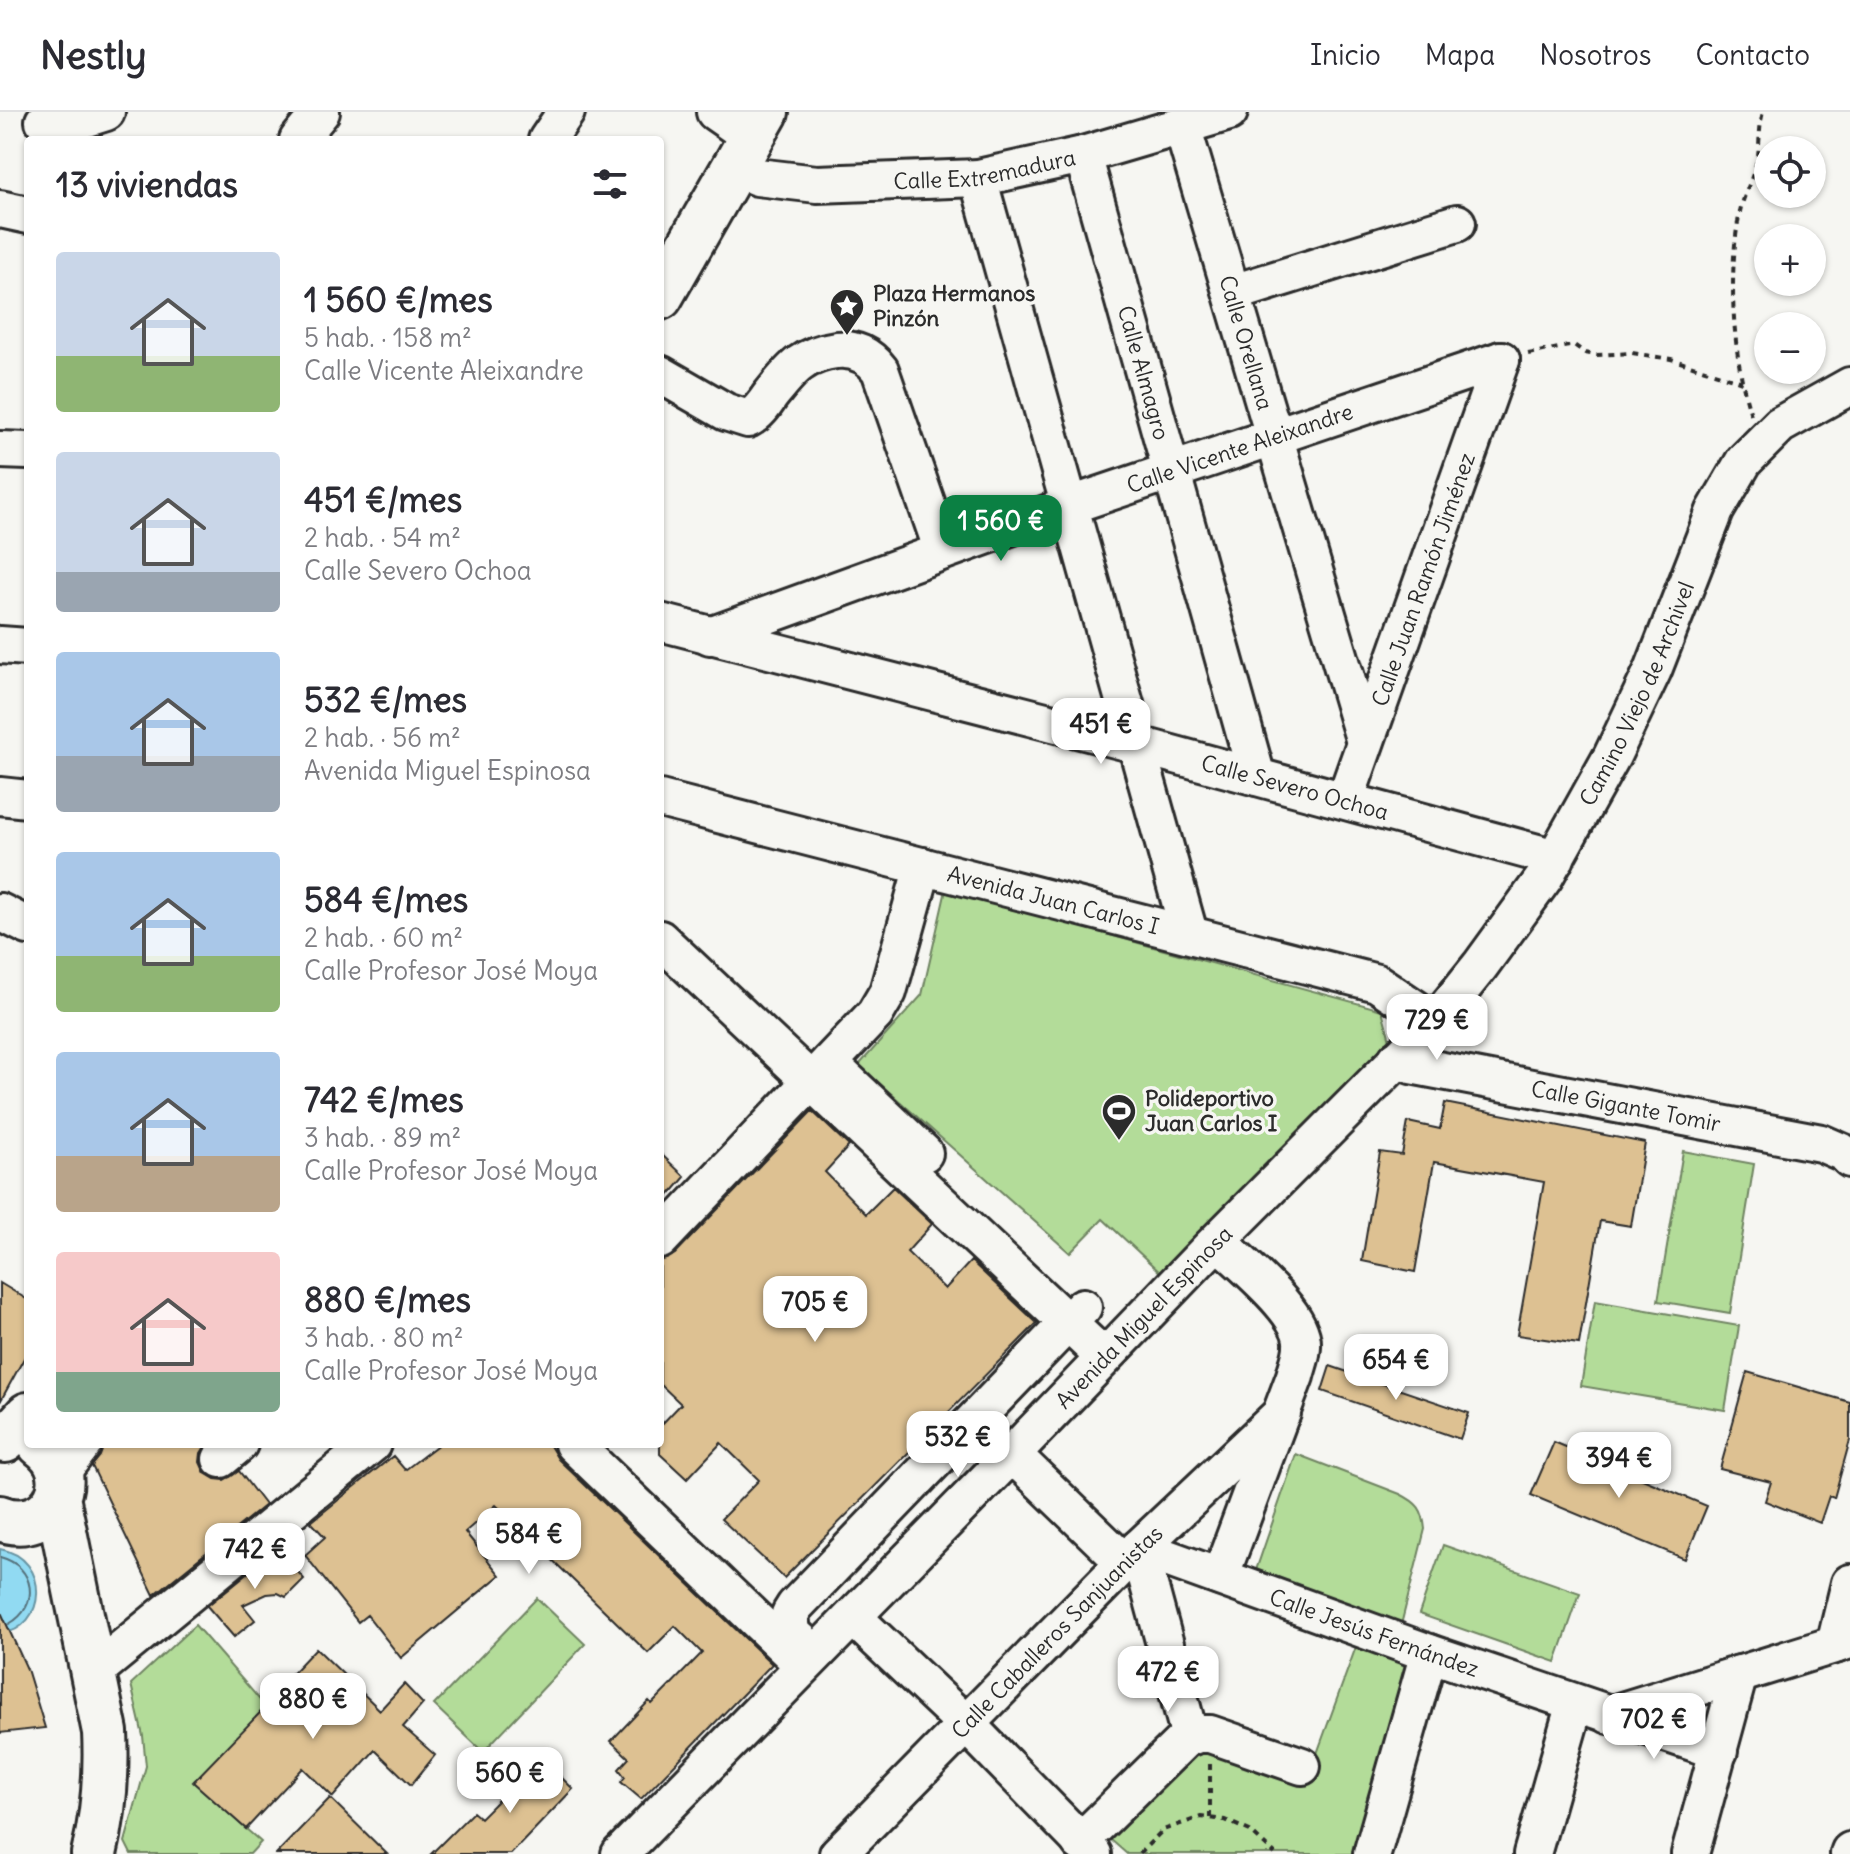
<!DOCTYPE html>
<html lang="es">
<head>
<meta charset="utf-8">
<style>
  body { margin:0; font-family:Delius,sans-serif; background:#f2f2f3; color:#2b2b33; height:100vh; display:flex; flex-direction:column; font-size:30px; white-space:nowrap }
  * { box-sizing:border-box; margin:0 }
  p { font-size:26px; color:#7c7c81 }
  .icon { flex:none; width:44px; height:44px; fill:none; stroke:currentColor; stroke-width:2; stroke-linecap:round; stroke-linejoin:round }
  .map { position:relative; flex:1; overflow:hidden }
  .panel { position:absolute; left:24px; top:24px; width:640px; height:1312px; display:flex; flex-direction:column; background:#fff; border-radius:8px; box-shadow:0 2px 6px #0004 }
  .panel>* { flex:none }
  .controls { position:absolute; left:1754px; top:24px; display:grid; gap:16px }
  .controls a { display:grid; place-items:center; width:72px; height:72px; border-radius:50%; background:#fff; box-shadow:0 2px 6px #0004; font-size:40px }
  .price { position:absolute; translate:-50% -68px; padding:0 18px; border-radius:16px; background:#fff; color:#222; font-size:26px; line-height:52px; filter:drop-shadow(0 2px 4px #0008) }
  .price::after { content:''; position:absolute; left:50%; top:48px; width:24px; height:18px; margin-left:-12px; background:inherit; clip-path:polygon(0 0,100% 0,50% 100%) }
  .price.current { background:#0b8043; color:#fff }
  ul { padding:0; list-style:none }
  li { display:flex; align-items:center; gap:24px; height:200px; padding:0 32px }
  li span { display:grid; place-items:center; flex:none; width:224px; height:160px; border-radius:8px; color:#555 }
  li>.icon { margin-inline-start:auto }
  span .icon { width:96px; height:96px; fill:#fffc; stroke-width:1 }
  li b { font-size:34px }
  h2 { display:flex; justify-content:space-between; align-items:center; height:96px; padding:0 32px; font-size:34px }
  header { display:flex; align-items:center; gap:48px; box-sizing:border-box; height:112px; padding:0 40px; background:#fff; border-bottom:2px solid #e1e1e2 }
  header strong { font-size:38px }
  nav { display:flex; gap:44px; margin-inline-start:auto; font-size:28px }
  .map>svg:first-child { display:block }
  .green { fill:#b3dc99; stroke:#6f8462; stroke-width:2 }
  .water { fill:#91daf2; stroke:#6894a2; stroke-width:2 }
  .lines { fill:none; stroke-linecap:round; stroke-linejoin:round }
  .shore { stroke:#54717b; stroke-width:2 }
  .building { fill:#ddc192; stroke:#2b2b2b; stroke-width:2 }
  .minor-casing { stroke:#2b2b2b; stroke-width:42 }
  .major-casing { stroke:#2b2b2b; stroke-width:50 }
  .path { stroke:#2b2b2b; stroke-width:4; stroke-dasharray:6 6; stroke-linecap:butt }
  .minor { stroke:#f6f6f2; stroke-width:36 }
  .major { stroke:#f6f6f2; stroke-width:44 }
  .labels { text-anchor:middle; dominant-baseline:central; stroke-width:7; stroke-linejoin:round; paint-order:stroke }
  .street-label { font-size:22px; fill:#2b2b2b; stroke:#f6f6f2 }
  .poi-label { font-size:22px; font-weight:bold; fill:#2b2b2b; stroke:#f6f6f2; text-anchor:start }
</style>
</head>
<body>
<header>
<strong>Nestly</strong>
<nav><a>Inicio</a><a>Mapa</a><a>Nosotros</a><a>Contacto</a></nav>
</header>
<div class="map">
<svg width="1850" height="1742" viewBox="0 0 1850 1742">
  <rect width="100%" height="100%" fill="#f6f6f2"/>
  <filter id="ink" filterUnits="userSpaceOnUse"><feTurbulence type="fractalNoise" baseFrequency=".0125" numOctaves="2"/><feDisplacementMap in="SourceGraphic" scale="16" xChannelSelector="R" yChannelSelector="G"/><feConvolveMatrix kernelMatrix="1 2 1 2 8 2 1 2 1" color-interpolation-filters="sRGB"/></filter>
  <g filter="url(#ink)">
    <path class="green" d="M946 778 1382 898 1390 928 1163 1163 1103 1107 1070 1141 859 953 922 883Z
      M1683 1039 1754 1052 1730 1201 1658 1189Z
      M1595 1189 1739 1214 1725 1298 1581 1274Z
      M1296 1342 1400 1382C1418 1391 1423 1397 1425 1417L1400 1517 1253 1467Z
      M1443 1433 1580 1481 1556 1550 1419 1502Z
      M537 1486 585 1532 483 1640 434 1593Z
      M195 1513 266 1595 194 1671 261 1730 250 1742H131L125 1730 146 1654 143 1624 131 1572Z
      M1357 1532 1408 1548 1412 1555 1359 1742H1127L1102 1720 1193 1633 1307 1669Z"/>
    <path class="water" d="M0 1437C51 1446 48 1517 0 1522Z"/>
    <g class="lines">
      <path class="shore" d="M0 1445C35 1454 41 1494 9 1512"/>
    </g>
    <path class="building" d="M1445 991 1645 1031 1631 1114 1600 1109 1579 1232 1517 1223 1544 1070 1434 1050 1415 1160 1362 1149 1380 1040 1402 1043 1408 1010 1440 1017Z
      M812 999 849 1034 825 1060 866 1102 893 1075 932 1112 907 1140 945 1177 971 1149 1037 1211 784 1466 721 1407 759 1368 721 1331 687 1367 660 1342V1314L681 1292 660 1272V1149L675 1142Z
      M660 1041 685 1065 660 1094Z
      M0 1171 28 1188V1239L0 1290Z
      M1330 1254 1469 1301 1460 1327 1322 1279Z
      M1747 1260 1850 1290V1328L1834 1386 1829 1384 1820 1411 1765 1389 1771 1370 1720 1357Z
      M1554 1330 1707 1394 1685 1447 1531 1383Z
      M104 1332H207L201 1341 200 1350 205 1361 215 1367 224 1368 239 1359 265 1393 154 1483 92 1354 100 1344Z
      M439 1332H549L558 1347 772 1552 641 1687 621 1670 625 1665 619 1657 629 1646 611 1629 649 1589 652 1592 702 1541 675 1514 648 1541 496 1393 465 1420 500 1463 401 1546 367 1503 358 1510 305 1443 325 1425 311 1410 393 1344 405 1358Z
      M278 1436 304 1467 286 1485 278 1481 267 1482 243 1493 255 1508 234 1525 207 1494Z
      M0 1498 27 1557 45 1616 0 1621Z
      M316 1536 380 1598 404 1572 423 1592 403 1615 435 1643 411 1673 375 1638 333 1685 303 1656 246 1717 193 1670 283 1577 280 1574Z
      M541 1645 573 1677 511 1742H431L473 1700 480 1706Z
      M330 1686 387 1742H276Z"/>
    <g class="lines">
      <g class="minor-casing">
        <g id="minor">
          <path d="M715 0 751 25"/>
          <path d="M44 9 87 6 106 0"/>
          <path id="s1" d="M1182 14 1365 630"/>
          <path d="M298 28 321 0"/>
          <path d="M547 28 566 0"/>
          <path id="s2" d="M1083 43 1257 665"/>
          <path id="s3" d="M734 55 757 65 817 72 978 66 1083 43 1229 0"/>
          <path d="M978 66 1189 821"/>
          <path d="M0 97 28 103"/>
          <path d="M1233 181 1457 111"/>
          <path d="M660 262 726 300 748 307C758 302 764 293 770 284 791 258 801 243 836 238 854 236 869 243 880 258L943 439"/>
          <path d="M0 338 28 339"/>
          <path id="s4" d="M660 510 1135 632 1556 746"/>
          <path id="s5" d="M710 524 1068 394 1501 248"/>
          <path d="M0 533 28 535"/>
          <path d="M0 684 28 687"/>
          <path id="s6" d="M660 687 1377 871 1435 910"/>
          <path id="s7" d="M1345 688 1501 248"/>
          <path d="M0 800 28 814"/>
          <path d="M660 827 1104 1245"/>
          <path id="s8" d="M1397 947 1411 953 1821 1031 1844 1041 1850 1047"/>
          <path d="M829 951 924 1041"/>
          <path d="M660 1128 875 902 888 880 923 754"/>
          <path d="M1218 1129C1241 1152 1305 1201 1302 1234 1302 1244 1297 1255 1295 1264L1220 1465"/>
          <path d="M573 1332 800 1550"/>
          <path d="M1012 1342 1125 1451"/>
          <path d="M221 1347 239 1332"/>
          <path d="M60 1362 83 1332"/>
          <path id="s9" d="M1139 1436 1429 1541 1719 1639"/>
          <path d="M1139 1436 1190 1625"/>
          <path d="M853 1505 967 1613 1093 1742"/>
          <path d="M1835 1533 1850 1471"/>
          <path d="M815 1542 792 1521 790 1502 795 1494 1083 1195"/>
          <path d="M94 1560 372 1332"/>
          <path d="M1609 1603 1850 1528"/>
          <path d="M1080 1730 1185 1627 1198 1622H1210L1302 1654"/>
          <path id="s10" d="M620 1742 1012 1342 1210 1136 1435 910 1480 854 1544 766 1612 644 1653 558 1715 399 1744 349 1780 313 1850 274"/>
          <path id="s11" d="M838 1742 1139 1436 1282 1301"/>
          <path d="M1372 1742 1429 1541"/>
          <path d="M1532 1742 1575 1591"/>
          <path d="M1690 1742 1739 1562"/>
          <path d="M1849 1742 1850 1739"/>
        </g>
      </g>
      <g class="major-casing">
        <path id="major" d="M660 185 766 0
          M5 1328 28 1303
          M57 1385 105 1620C107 1662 104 1701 94 1742
          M0 1406C51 1425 84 1363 40 1332"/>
      </g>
      <path class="path" d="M1528 242 1574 233 1585 241 1597 243 1632 241 1671 247 1742 270
        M1751 303C1732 244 1727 156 1741 95 1746 78 1755 61 1758 43 1760 28 1759 15 1763 0
        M1210 1706V1652
        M1139 1742 1163 1718 1201 1705 1225 1708 1250 1719 1275 1742"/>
      <use href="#minor" class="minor"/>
      <use href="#major" class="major"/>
    </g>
  </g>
  <defs>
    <g id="sight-pin" transform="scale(1.8)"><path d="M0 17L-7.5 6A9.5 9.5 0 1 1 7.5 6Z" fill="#2b2b2b" stroke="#f6f6f2"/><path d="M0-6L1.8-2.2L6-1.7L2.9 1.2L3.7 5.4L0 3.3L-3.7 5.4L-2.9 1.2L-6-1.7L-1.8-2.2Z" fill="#fff"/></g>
    <g id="stadium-pin" transform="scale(1.8)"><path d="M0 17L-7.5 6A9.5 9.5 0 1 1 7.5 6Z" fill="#2b2b2b" stroke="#f6f6f2"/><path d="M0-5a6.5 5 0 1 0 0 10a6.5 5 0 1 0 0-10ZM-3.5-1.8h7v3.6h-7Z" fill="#fff"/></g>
  </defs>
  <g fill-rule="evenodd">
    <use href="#sight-pin" x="847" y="194"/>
    <use href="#stadium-pin" x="1119" y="999"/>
  </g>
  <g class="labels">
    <g class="street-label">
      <text stroke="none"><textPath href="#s3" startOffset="254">Calle Extremadura</textPath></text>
      <text stroke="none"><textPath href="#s1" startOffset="226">Calle Orellana</textPath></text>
      <text stroke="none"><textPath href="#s2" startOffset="226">Calle Almagro</textPath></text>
      <text stroke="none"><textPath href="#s5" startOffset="562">Calle Vicente Aleixandre</textPath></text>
      <text stroke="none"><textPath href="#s7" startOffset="234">Calle Juan Ramón Jiménez</textPath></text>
      <text stroke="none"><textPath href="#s10" startOffset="1552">Camino Viejo de Archivel</textPath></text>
      <text stroke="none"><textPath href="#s4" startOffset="656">Calle Severo Ochoa</textPath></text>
      <text stroke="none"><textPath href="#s6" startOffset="406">Avenida Juan Carlos I</textPath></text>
      <text stroke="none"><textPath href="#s8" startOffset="234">Calle Gigante Tomir</textPath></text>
      <text stroke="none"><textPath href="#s10" startOffset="750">Avenida Miguel Espinosa</textPath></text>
      <text stroke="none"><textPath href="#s11" startOffset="312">Calle Caballeros Sanjuanistas</textPath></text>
      <text stroke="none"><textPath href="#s9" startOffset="250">Calle Jesús Fernández</textPath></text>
    </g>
    <g class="poi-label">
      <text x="873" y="181">Plaza Hermanos<tspan x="873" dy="25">Pinzón</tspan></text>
      <text x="1145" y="986">Polideportivo<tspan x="1145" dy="25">Juan Carlos I</tspan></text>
    </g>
  </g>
</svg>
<div class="controls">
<a><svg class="icon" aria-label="locate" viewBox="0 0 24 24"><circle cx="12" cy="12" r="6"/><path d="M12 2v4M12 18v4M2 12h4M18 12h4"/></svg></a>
<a>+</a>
<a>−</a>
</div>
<b class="price current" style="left:1001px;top:451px">1 560 €</b>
<b class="price" style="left:1101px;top:654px">451 €</b>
<b class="price" style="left:1437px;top:950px">729 €</b>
<b class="price" style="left:815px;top:1232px">705 €</b>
<b class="price" style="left:1396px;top:1290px">654 €</b>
<b class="price" style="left:958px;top:1367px">532 €</b>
<b class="price" style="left:1619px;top:1388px">394 €</b>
<b class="price" style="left:529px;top:1464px">584 €</b>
<b class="price" style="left:255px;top:1479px">742 €</b>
<b class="price" style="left:1168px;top:1602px">472 €</b>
<b class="price" style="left:313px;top:1629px">880 €</b>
<b class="price" style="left:1654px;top:1649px">702 €</b>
<b class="price" style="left:510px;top:1703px">560 €</b>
<section class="panel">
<h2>13 viviendas<svg class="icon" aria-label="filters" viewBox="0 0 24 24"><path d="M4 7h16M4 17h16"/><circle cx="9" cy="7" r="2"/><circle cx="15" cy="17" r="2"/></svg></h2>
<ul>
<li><span style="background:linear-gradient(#c9d6e8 65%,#8fb573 0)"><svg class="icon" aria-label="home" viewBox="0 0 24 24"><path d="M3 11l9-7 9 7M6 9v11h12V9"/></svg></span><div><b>1 560 €/mes</b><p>5 hab. · 158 m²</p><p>Calle Vicente Aleixandre</p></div></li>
<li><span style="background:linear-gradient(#c9d6e8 75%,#9aa5b1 0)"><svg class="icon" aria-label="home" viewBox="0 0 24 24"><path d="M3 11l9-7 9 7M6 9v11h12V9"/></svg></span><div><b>451 €/mes</b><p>2 hab. · 54 m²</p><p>Calle Severo Ochoa</p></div></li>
<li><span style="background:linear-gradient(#a9c7e8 65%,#9aa5b1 0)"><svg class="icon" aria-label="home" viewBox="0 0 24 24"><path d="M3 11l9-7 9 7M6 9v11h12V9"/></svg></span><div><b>532 €/mes</b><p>2 hab. · 56 m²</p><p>Avenida Miguel Espinosa</p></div></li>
<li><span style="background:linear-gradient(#a9c7e8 65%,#8fb573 0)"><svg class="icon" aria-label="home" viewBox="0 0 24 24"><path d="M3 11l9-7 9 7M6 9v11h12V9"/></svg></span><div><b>584 €/mes</b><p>2 hab. · 60 m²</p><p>Calle Profesor José Moya</p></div></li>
<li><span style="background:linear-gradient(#a9c7e8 65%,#b9a48a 0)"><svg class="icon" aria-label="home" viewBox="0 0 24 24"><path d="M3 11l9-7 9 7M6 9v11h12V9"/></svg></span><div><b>742 €/mes</b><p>3 hab. · 89 m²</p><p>Calle Profesor José Moya</p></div></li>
<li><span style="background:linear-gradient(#f6c9c9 75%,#7fa58c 0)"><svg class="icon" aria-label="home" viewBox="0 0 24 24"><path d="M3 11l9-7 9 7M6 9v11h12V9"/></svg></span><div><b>880 €/mes</b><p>3 hab. · 80 m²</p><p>Calle Profesor José Moya</p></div></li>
</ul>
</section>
</div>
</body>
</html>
